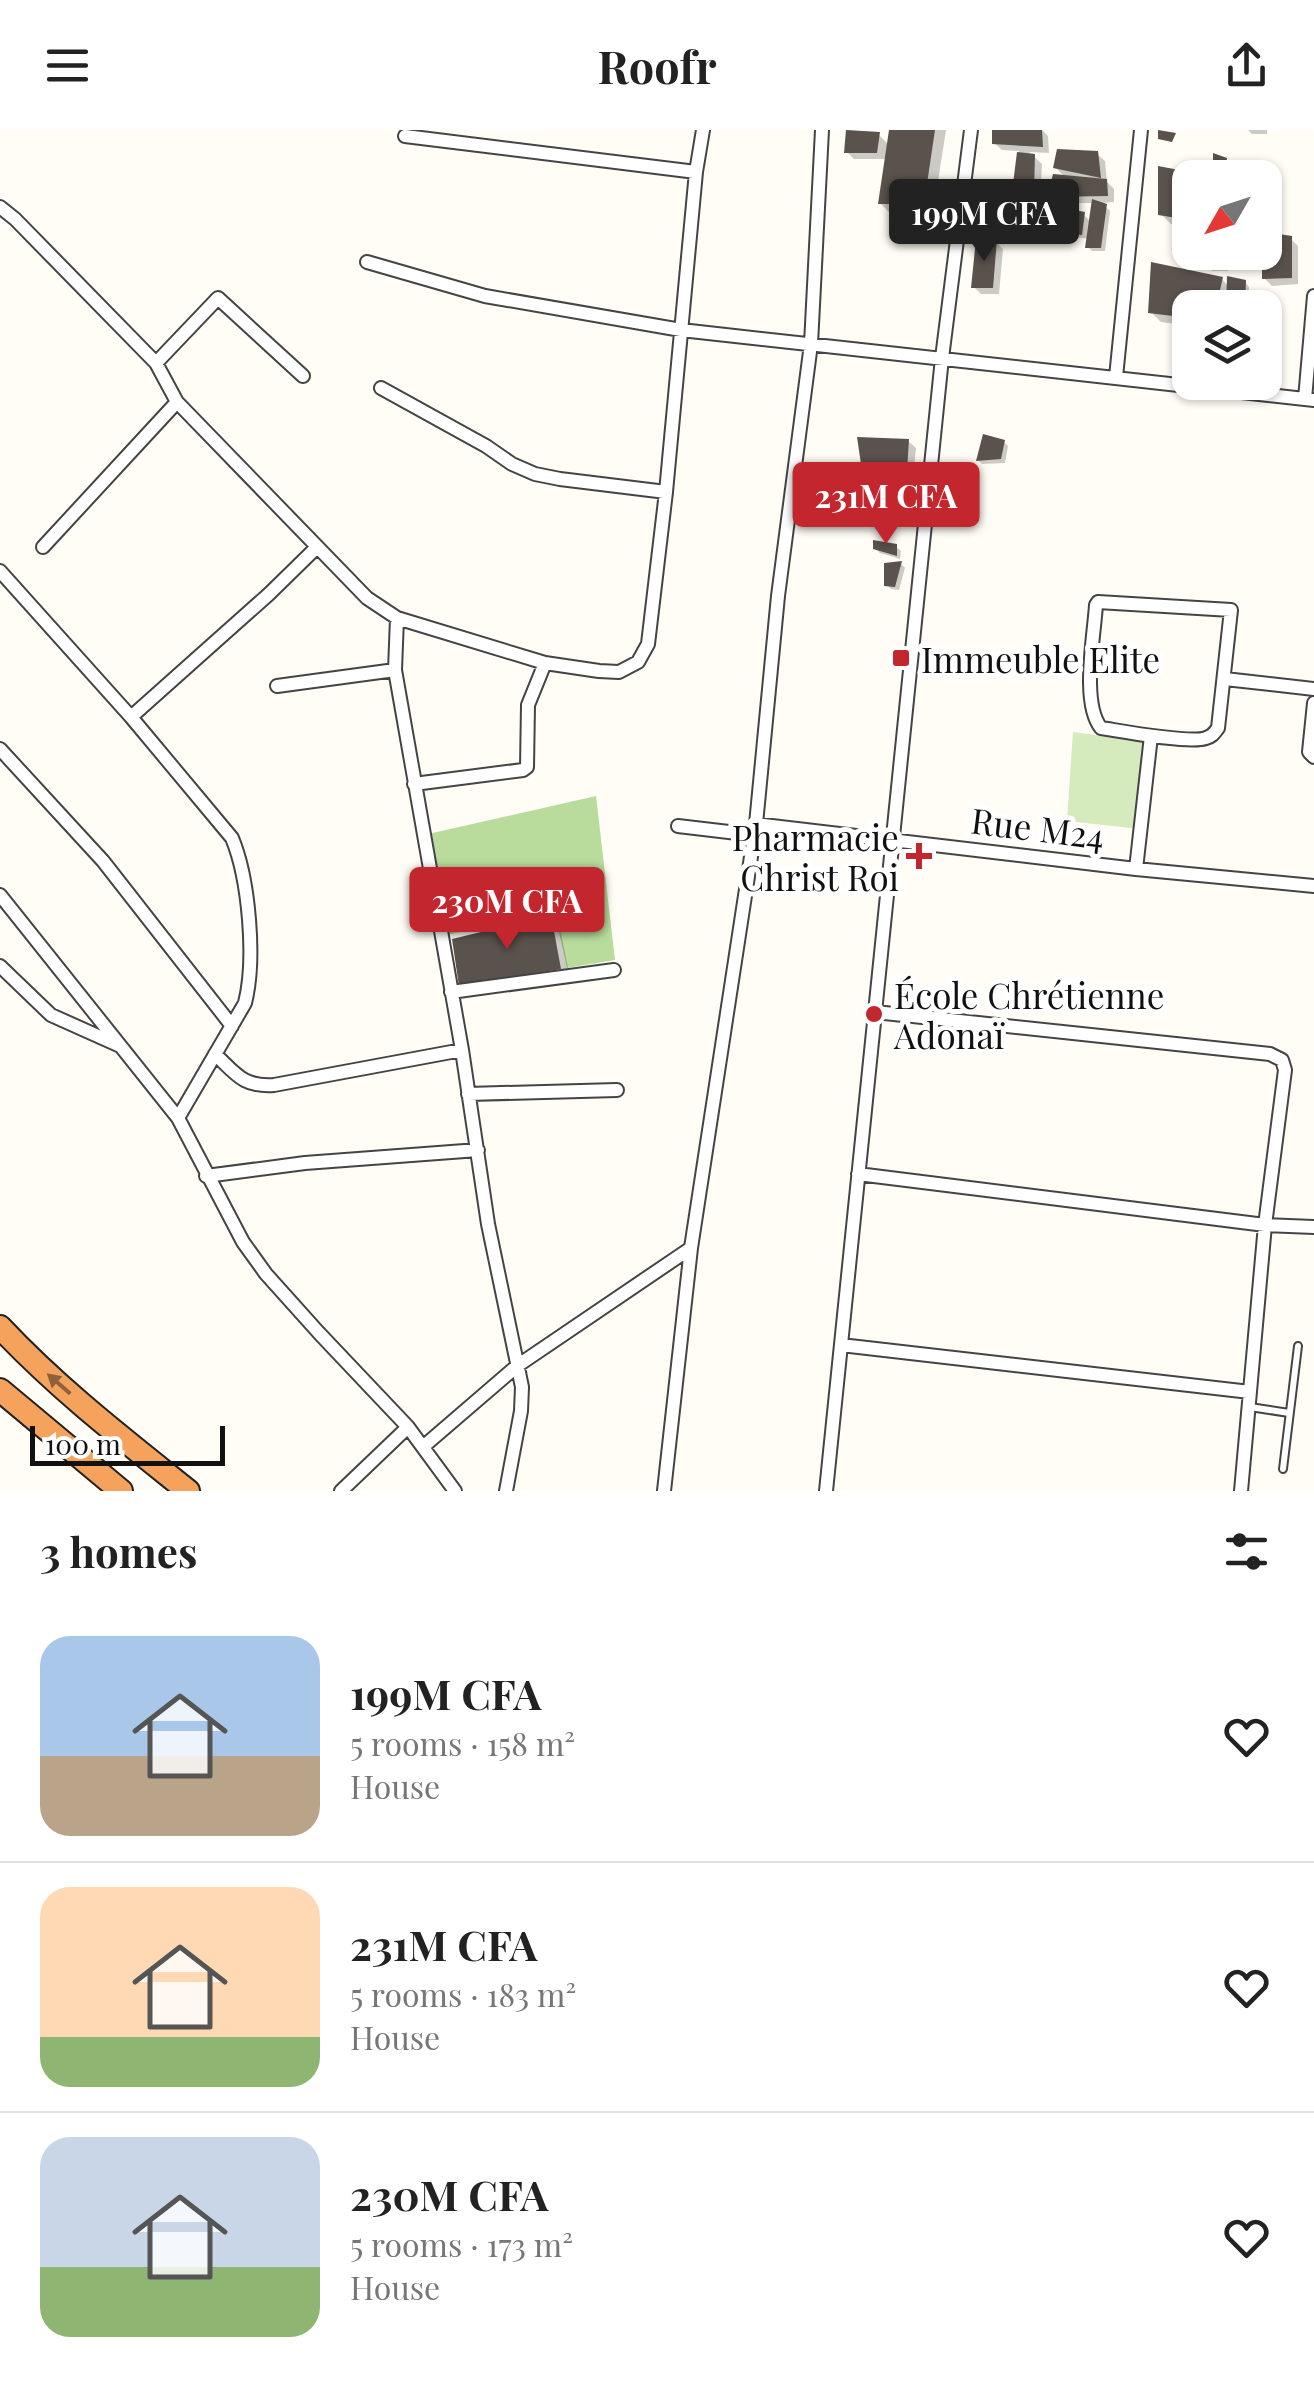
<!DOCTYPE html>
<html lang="en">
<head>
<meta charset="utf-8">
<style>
  body { margin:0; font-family:"Playfair Display",serif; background:#f2f2f2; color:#222; height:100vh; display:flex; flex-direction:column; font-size:38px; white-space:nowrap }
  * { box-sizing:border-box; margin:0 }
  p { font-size:32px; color:#767676 }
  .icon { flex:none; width:55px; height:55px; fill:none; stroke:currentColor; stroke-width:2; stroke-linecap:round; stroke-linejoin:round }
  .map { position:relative; height:1361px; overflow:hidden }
  .sheet { display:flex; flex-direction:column; background:#fff; flex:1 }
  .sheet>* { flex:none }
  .needle { width:65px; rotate:231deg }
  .controls { position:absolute; left:1172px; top:30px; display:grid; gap:20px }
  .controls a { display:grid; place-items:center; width:110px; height:110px; border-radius:20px; background:#fff; box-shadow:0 2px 8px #0004; font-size:50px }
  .scale { position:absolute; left:30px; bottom:25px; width:195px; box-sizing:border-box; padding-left:10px; border:5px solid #111; border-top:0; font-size:28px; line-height:35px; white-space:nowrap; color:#111; -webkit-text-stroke:8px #fff; paint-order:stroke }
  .price { position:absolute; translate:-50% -85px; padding:0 22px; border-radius:10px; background:#c4262e; color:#fff; font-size:32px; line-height:65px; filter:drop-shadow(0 2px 5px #0008) }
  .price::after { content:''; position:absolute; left:50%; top:60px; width:30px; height:22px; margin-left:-15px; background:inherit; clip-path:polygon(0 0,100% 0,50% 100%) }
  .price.current { background:#222; color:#fff }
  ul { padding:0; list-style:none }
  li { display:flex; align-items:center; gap:30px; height:250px; padding:0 40px }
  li+li { border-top:2px solid #e0e0e0 }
  li span { display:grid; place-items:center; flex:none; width:280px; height:200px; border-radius:30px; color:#555 }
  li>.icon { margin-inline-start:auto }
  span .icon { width:120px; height:120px; fill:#fffc; stroke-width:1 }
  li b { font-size:42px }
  h2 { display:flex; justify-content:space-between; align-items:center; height:120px; padding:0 40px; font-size:42px }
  header { display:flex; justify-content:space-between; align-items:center; height:130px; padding:0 40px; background:#fff; font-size:45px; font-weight:700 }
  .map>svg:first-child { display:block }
  .green { fill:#d5ebbd }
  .forest { fill:#b9dc9c }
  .shadow { fill:#0003 }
  .building { fill:#5a524d }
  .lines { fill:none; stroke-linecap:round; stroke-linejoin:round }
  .lane-casing { stroke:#444; stroke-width:10 }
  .street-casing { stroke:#444; stroke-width:16 }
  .highway-casing { stroke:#222; stroke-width:26 }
  .lane { stroke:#fff; stroke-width:6 }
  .street { stroke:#fff; stroke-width:12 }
  .highway { stroke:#f5a25d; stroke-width:22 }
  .oneway { fill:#8e613b }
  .poi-dot { fill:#c4262e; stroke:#fff; stroke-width:4 }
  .labels { text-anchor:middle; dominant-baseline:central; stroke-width:10; stroke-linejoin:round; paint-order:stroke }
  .poi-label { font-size:35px; fill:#111; stroke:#fff; text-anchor:start }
  .street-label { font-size:35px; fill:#111; stroke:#fff }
</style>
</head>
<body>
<header><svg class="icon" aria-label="menu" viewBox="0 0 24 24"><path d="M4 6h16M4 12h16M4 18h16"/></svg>Roofr<svg class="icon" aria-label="share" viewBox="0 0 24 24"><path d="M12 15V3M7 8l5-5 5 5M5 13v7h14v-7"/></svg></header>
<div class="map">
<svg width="1314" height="1361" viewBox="0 0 1314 1361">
  <rect width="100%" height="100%" fill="#fffdf5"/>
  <path class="green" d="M1073 602 1147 612 1140 699 1067 691Z"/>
  <path class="forest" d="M596 666 615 830 567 838 555 784 446 805 428 704Z"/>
  <path class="shadow" d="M848 0 879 5 889 15 891 0H946L933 83H890L880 73 887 29H854L847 22Z
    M994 0H1042L1048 6 1049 23 1029 22 1042 34 1040 68H1022L1015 61 1019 21 1002 20 994 13Z
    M1248 0H1267V4H1252Z
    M1097 24 1105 31 1107 52 1114 59V72L1101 73 1110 81 1105 121H1092L1088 117 1089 109 1070 106 1066 102 1084 85 1091 92 1094 73H1057L1050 66 1066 48 1055 37Z
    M1160 39 1190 48V97L1171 94 1160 83Z
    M1057 86 1062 91 1059 103 1050 104 1046 100Z
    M1265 105 1291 109 1298 116V154L1272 156 1264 148Z
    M1190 110V122H1201V133L1182 130 1177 126Z
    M996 112 1003 119 999 164H981L974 157Z
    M1209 122H1230L1228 141H1212L1207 137Z
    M1222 149 1229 157 1245 152 1249 157 1248 178H1190V196L1161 192 1151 182Z
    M908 311 916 318 913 347 871 341 863 333Z
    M1004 312 1008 316 1005 333 982 334 978 330Z
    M896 417 901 421 900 429 880 423 875 418Z
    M901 434 905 438 899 460 891 459 887 455 886 435Z
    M550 788 560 798 570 848 472 865Z"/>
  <path class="building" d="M846 0 880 2 877 23H844Z
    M889 0H935L924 74H878Z
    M992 0H1042L1043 17 992 14Z
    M1158 0 1176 3 1172 12 1158 9Z
    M1057 19 1098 21 1101 48 1053 38Z
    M1017 22 1035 24 1034 62H1012Z
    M1213 23 1227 28 1226 42 1213 38Z
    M1158 36 1211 46V48H1190V90L1158 85Z
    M1053 44 1107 49 1108 66 1047 67Z
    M1092 69 1107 74 1101 118H1085Z
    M1047 78 1058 84 1056 100 1043 101Z
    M1063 78 1085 82 1082 105 1063 103Z
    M1265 102 1292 106V148L1262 149V122H1265Z
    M1173 103 1190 107V122H1198L1197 131 1175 127Z
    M976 109H997L993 158H971Z
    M1207 122H1226L1225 138H1205Z
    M1151 132 1223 147 1216 178H1190V188L1148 183Z
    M1227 146 1246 150 1245 178H1226Z
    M983 304 1005 310 1001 329 976 331Z
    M857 307 909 309 907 341 861 334Z
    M873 410 897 414V426L873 419Z
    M902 431 895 457 884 456V433Z
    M551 785 561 839 459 856 452 809Z"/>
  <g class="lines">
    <g class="lane-casing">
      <path id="lane" d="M1250 1277 1289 1283
        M1283 1339 1298 1216"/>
    </g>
    <g class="street-casing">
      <path id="street" d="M405 6 696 42
        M0 77 15 89 156 233 177 272 367 468 397 488 545 533 599 541 619 542 638 532 648 514 666 362 696 42 703 0
        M367 132 485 166 681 200 1314 270
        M156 233 218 168 303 246
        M1116 247 1141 0
        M381 258 486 316 512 334 535 344 560 349 666 362
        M1305 269 1314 166
        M43 417 177 272
        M0 441 131 587 232 708C249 749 256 829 245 873L178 988 243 1112 266 1144 319 1203 408 1297 455 1361
        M1098 472 1231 480 1218 598C1214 603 1213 606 1206 608 1190 614 1121 601 1101 598 1081 573 1094 507 1096 475Z
        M397 488 395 540 462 920 488 1094 522 1257 521 1281 506 1361
        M1225 549 1314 559
        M277 556 395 540
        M1314 573 1309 622 1314 627
        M131 587 269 464 317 417
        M0 619 103 731 232 896
        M414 654 523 640 527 637 528 575 545 533
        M756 694 1136 739 1314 756
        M678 696 754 705
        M1136 739 1151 606
        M0 765 178 988
        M0 836 51 885 118 915
        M451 862 614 840
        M875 882 1270 924 1282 930 1285 940 1265 1095 1241 1361
        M215 924C236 944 243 957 274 955L462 920
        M468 964 617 960
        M858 1044 1265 1095 1314 1097
        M206 1046 305 1033 478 1020
        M841 1215 1250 1262
        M424 1316 517 1236 691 1118
        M341 1361 408 1297
        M664 1361 691 1118 756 694 778 466 811 214 822 0
        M826 1361 942 228 971 0"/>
    </g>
    <g class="highway-casing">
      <path id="highway" d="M0 1197C57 1258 123 1309 188 1361
        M0 1260 121 1361"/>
    </g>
    <use href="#lane" class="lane"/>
    <use href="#street" class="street"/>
    <use href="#highway" class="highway"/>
  </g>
  <defs><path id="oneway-solid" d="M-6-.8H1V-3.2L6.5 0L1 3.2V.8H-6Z" transform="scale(2.5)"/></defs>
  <use class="oneway" href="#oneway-solid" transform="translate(59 1254) rotate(-139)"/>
  <g class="poi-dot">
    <rect x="891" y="518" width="20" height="20" rx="5"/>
    <path d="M914 711h10v10h10v10h-10v10h-10v-10h-10v-10h10z"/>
    <circle cx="874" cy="884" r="10"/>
  </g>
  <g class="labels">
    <g class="poi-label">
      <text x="921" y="528">Immeuble Elite</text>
      <text x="899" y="706" text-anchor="end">Pharmacie<tspan x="899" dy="40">Christ Roi</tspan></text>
      <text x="894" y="864">École Chrétienne<tspan x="894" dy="40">Adonaï</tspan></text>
    </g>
    <g class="street-label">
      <text transform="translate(1038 697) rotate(7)">Rue M24</text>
    </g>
  </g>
</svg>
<div class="controls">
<a><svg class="needle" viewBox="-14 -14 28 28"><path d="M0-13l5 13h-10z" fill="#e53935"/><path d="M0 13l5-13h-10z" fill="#767676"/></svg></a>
<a><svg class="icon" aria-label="layers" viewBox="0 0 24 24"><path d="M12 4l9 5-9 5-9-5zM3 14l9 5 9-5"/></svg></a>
</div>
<div class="scale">100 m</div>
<b class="price current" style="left:984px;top:134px">199M CFA</b>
<b class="price" style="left:886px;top:417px">231M CFA</b>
<b class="price" style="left:507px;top:822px">230M CFA</b>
</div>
<section class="sheet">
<h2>3 homes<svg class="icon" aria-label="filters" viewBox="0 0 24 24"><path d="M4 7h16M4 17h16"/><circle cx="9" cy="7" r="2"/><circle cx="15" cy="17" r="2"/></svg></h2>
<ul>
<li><span style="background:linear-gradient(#a9c7e8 60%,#b9a48a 0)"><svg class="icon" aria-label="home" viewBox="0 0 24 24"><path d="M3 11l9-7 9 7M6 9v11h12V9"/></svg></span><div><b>199M CFA</b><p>5 rooms · 158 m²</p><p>House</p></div><svg class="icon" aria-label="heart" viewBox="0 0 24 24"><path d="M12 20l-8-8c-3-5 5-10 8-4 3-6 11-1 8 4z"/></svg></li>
<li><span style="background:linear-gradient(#ffd9b3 75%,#8fb573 0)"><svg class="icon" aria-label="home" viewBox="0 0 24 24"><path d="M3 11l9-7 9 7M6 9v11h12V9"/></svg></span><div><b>231M CFA</b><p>5 rooms · 183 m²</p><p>House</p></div><svg class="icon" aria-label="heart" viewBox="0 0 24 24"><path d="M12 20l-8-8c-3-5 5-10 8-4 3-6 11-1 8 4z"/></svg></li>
<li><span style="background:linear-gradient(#c9d6e8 65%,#8fb573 0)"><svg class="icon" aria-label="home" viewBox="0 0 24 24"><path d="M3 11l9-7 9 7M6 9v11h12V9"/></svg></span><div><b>230M CFA</b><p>5 rooms · 173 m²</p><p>House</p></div><svg class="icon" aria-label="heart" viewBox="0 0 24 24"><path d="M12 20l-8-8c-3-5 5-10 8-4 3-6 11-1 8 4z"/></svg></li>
</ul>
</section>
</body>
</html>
